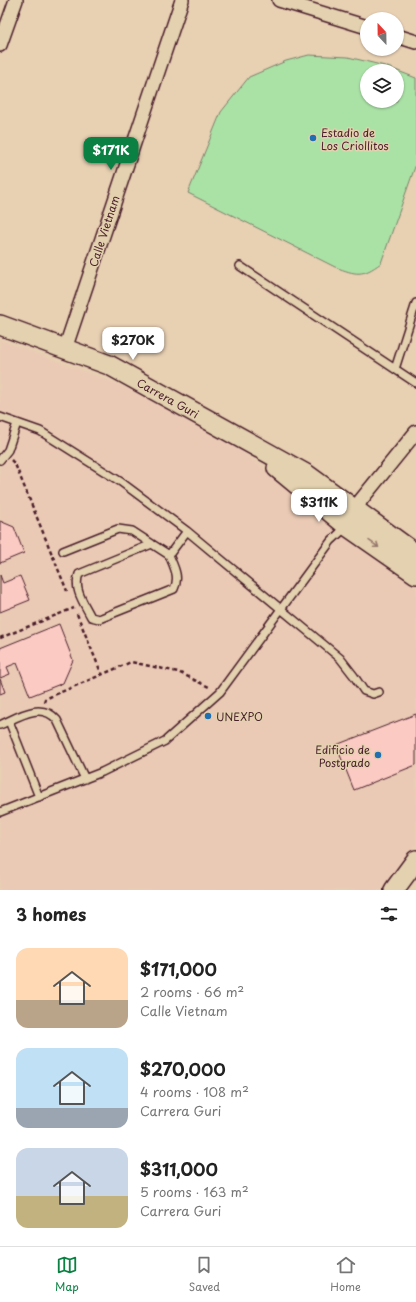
<!DOCTYPE html>
<html lang="en">
<head>
<meta charset="utf-8">
<style>
  body { margin:0; font-family:"Playpen Sans",sans-serif; background:#f6f6f6; color:#222; height:100vh; display:flex; flex-direction:column; font-size:15px; white-space:nowrap }
  * { box-sizing:border-box; margin:0 }
  p { font-size:13px; color:#767676 }
  .icon { flex:none; width:22px; height:22px; fill:none; stroke:currentColor; stroke-width:2; stroke-linecap:round; stroke-linejoin:round }
  .map { position:relative; height:890px; overflow:hidden }
  .details { display:flex; flex-direction:column; background:#fff; flex:1 }
  .details>* { flex:none }
  .needle { width:26px; rotate:338deg }
  .fabs { position:absolute; left:360px; top:12px; display:grid; gap:8px }
  .fabs a { display:grid; place-items:center; width:44px; height:44px; border-radius:50%; background:#fff; box-shadow:0 1px 3px #0004; font-size:20px }
  .price { position:absolute; translate:-50% -34px; padding:0 9px; border-radius:8px; background:#fff; color:#222; font-size:13px; line-height:26px; filter:drop-shadow(0 1px 2px #0008) }
  .price::after { content:''; position:absolute; left:50%; top:24px; width:12px; height:9px; margin-left:-6px; background:inherit; clip-path:polygon(0 0,100% 0,50% 100%) }
  .price.selected { background:#0b8043; color:#fff }
  ul { padding:0; list-style:none }
  li { display:flex; align-items:center; gap:12px; height:100px; padding:0 16px }
  li span { display:grid; place-items:center; flex:none; width:112px; height:80px; border-radius:12px; color:#555 }
  li>.icon { margin-inline-start:auto }
  span .icon { width:48px; height:48px; fill:#fffc; stroke-width:1 }
  li b { font-size:17px }
  h2 { display:flex; justify-content:space-between; align-items:center; height:48px; padding:0 16px; font-size:17px }
  .dock { display:flex; justify-content:space-around; align-items:center; height:56px; border-top:1px solid #e0e0e0; background:#fff; font-size:11px; color:#767676 }
  .dock a { display:grid; justify-items:center; gap:2px }
  .dock .selected { color:#0b8043 }
  .map>svg:first-child { display:block }
  .built { fill:#eacab5 }
  .green { fill:#aae2a6; stroke:#7a8068; fill-rule:evenodd }
  .building { fill:#facac3; stroke:#4a1f2b }
  .lines { fill:none; stroke-linecap:round; stroke-linejoin:round }
  .lane-casing { stroke:#4a1f2b; stroke-width:10 }
  .street-casing { stroke:#4a1f2b; stroke-width:16 }
  .secondary-casing { stroke:#4a1f2b; stroke-width:22 }
  .path { stroke:#4a1f2b; stroke-width:2.5; stroke-dasharray:4 3; stroke-linecap:butt }
  .lane { stroke:#e3d1af; stroke-width:7 }
  .street { stroke:#e3d1af; stroke-width:13 }
  .secondary { stroke:#e3d1af; stroke-width:19 }
  .oneway { stroke:#96786d }
  .poi-dot { fill:#1f6fb2; stroke:#e3d1af; stroke-width:1.5 }
  .labels { text-anchor:middle; dominant-baseline:central; stroke-width:3; stroke-linejoin:round; paint-order:stroke }
  .poi-label { font-size:11px; fill:#4a1f2b; stroke:#e3d1af; text-anchor:start }
  .street-label { font-size:11px; fill:#4a1f2b; stroke:#e3d1af }
</style>
</head>
<body>
<div class="map">
<svg width="416" height="890" viewBox="0 0 416 890">
  <rect width="100%" height="100%" fill="#e8d0b3"/>
  <filter id="ink" filterUnits="userSpaceOnUse"><feTurbulence type="fractalNoise" baseFrequency=".025" numOctaves="2"/><feDisplacementMap in="SourceGraphic" scale="8" xChannelSelector="R" yChannelSelector="G"/><feConvolveMatrix kernelMatrix="1 2 1 2 8 2 1 2 1" color-interpolation-filters="sRGB"/></filter>
  <g filter="url(#ink)">
    <path class="built" d="M0 340 123 386 213 429 330 519 416 588V845L382 890H0Z"/>
    <path class="green" d="M309 55 348 57 385 66 416 78V164L381 263C362 277 357 275 335 267L188 193 221 112 249 77 286 61ZM367 71H397V101H367Z"/>
    <path class="building" d="M0 521 14 527 24 553 0 563Z
      M0 575 3 583 20 576 30 600 0 612Z
      M59 624 73 660 63 683 30 696 17 663 7 667 10 674 0 678V648Z
      M0 679 5 692 0 694Z
      M416 714V765L354 790 336 745Z"/>
    <g class="lines">
      <g class="lane-casing">
        <path id="lane" d="M240 266 416 383
          M395 369 416 303
          M0 417 40 431 121 482 187 531 340 658 354 676 364 691 373 694 379 692
          M0 460 8 450 17 423
          M152 544 79 574C73 589 84 603 91 617L99 619 174 589C180 577 174 567 169 555
          M63 551 118 529 132 531 169 555 187 531
          M9 721 39 797
          M0 725C18 717 41 701 57 720L85 779
          M0 812 102 772 165 741 220 692 331 541 346 527"/>
      </g>
      <g class="street-casing">
        <path id="street" d="M279 0 367 27
          M397 36 416 42
          M0 45 16 0
          M65 349 182 0
          M352 517 361 500 416 432"/>
      </g>
      <g class="secondary-casing">
        <path id="secondary" d="M0 325 109 365 306 474 416 554
          M277 468 347 526 416 574
          M394 890 416 860"/>
      </g>
      <path class="path" d="M11 460 15 464 67 591
        M77 614 102 675
        M0 638 74 608
        M44 702 45 699 131 662 178 672 211 688"/>
      <use href="#lane" class="lane"/>
      <use href="#street" class="street"/>
      <use href="#secondary" class="secondary"/>
    </g>
    <defs><path id="oneway-shaft" d="M-6 0H5M1.5-3L5.5 0L1.5 3" fill="none" stroke-width="1.6" stroke-linecap="round" stroke-linejoin="round"/></defs>
    <use class="oneway" href="#oneway-shaft" transform="translate(374 544) rotate(35)"/>
  </g>
  <g class="poi-dot">
    <circle cx="313" cy="138" r="4"/>
    <circle cx="208" cy="716" r="4"/>
    <circle cx="378" cy="755" r="4"/>
  </g>
  <g class="labels">
    <g class="poi-label">
      <text x="321" y="132">Estadio de<tspan x="321" dy="13">Los Criollitos</tspan></text>
      <text x="216" y="716">UNEXPO</text>
      <text x="370" y="749" text-anchor="end">Edificio de<tspan x="370" dy="13">Postgrado</tspan></text>
    </g>
    <g class="street-label">
      <text transform="translate(104 231) rotate(-72)">Calle Vietnam</text>
      <text transform="translate(168 398) rotate(29)">Carrera Guri</text>
    </g>
  </g>
</svg>
<div class="fabs">
<a><svg class="needle" viewBox="-14 -14 28 28"><path d="M0-13l5 13h-10z" fill="#e53935"/><path d="M0 13l5-13h-10z" fill="#767676"/></svg></a>
<a><svg class="icon" aria-label="layers" viewBox="0 0 24 24"><path d="M12 4l9 5-9 5-9-5zM3 14l9 5 9-5"/></svg></a>
</div>
<b class="price selected" style="left:111px;top:171px">$171K</b>
<b class="price" style="left:133px;top:361px">$270K</b>
<b class="price" style="left:319px;top:523px">$311K</b>
</div>
<section class="details">
<h2>3 homes<svg class="icon" aria-label="filters" viewBox="0 0 24 24"><path d="M4 7h16M4 17h16"/><circle cx="9" cy="7" r="2"/><circle cx="15" cy="17" r="2"/></svg></h2>
<ul>
<li><span style="background:linear-gradient(#ffd9b3 65%,#b9a48a 0)"><svg class="icon" aria-label="home" viewBox="0 0 24 24"><path d="M3 11l9-7 9 7M6 9v11h12V9"/></svg></span><div><b>$171,000</b><p>2 rooms · 66 m²</p><p>Calle Vietnam</p></div></li>
<li><span style="background:linear-gradient(#bfe0f5 75%,#9aa5b1 0)"><svg class="icon" aria-label="home" viewBox="0 0 24 24"><path d="M3 11l9-7 9 7M6 9v11h12V9"/></svg></span><div><b>$270,000</b><p>4 rooms · 108 m²</p><p>Carrera Guri</p></div></li>
<li><span style="background:linear-gradient(#c9d6e8 60%,#c2b280 0)"><svg class="icon" aria-label="home" viewBox="0 0 24 24"><path d="M3 11l9-7 9 7M6 9v11h12V9"/></svg></span><div><b>$311,000</b><p>5 rooms · 163 m²</p><p>Carrera Guri</p></div></li>
</ul>
</section>
<nav class="dock">
<a class="selected"><svg class="icon" aria-label="map" viewBox="0 0 24 24"><path d="M3 6l6-2 6 2 6-2v14l-6 2-6-2-6 2zM9 4v14M15 6v14"/></svg>Map</a>
<a><svg class="icon" aria-label="saved" viewBox="0 0 24 24"><path d="M7 4h10v16l-5-4-5 4z"/></svg>Saved</a>
<a><svg class="icon" aria-label="home" viewBox="0 0 24 24"><path d="M3 11l9-7 9 7M6 9v11h12V9"/></svg>Home</a>
</nav>
</body>
</html>
